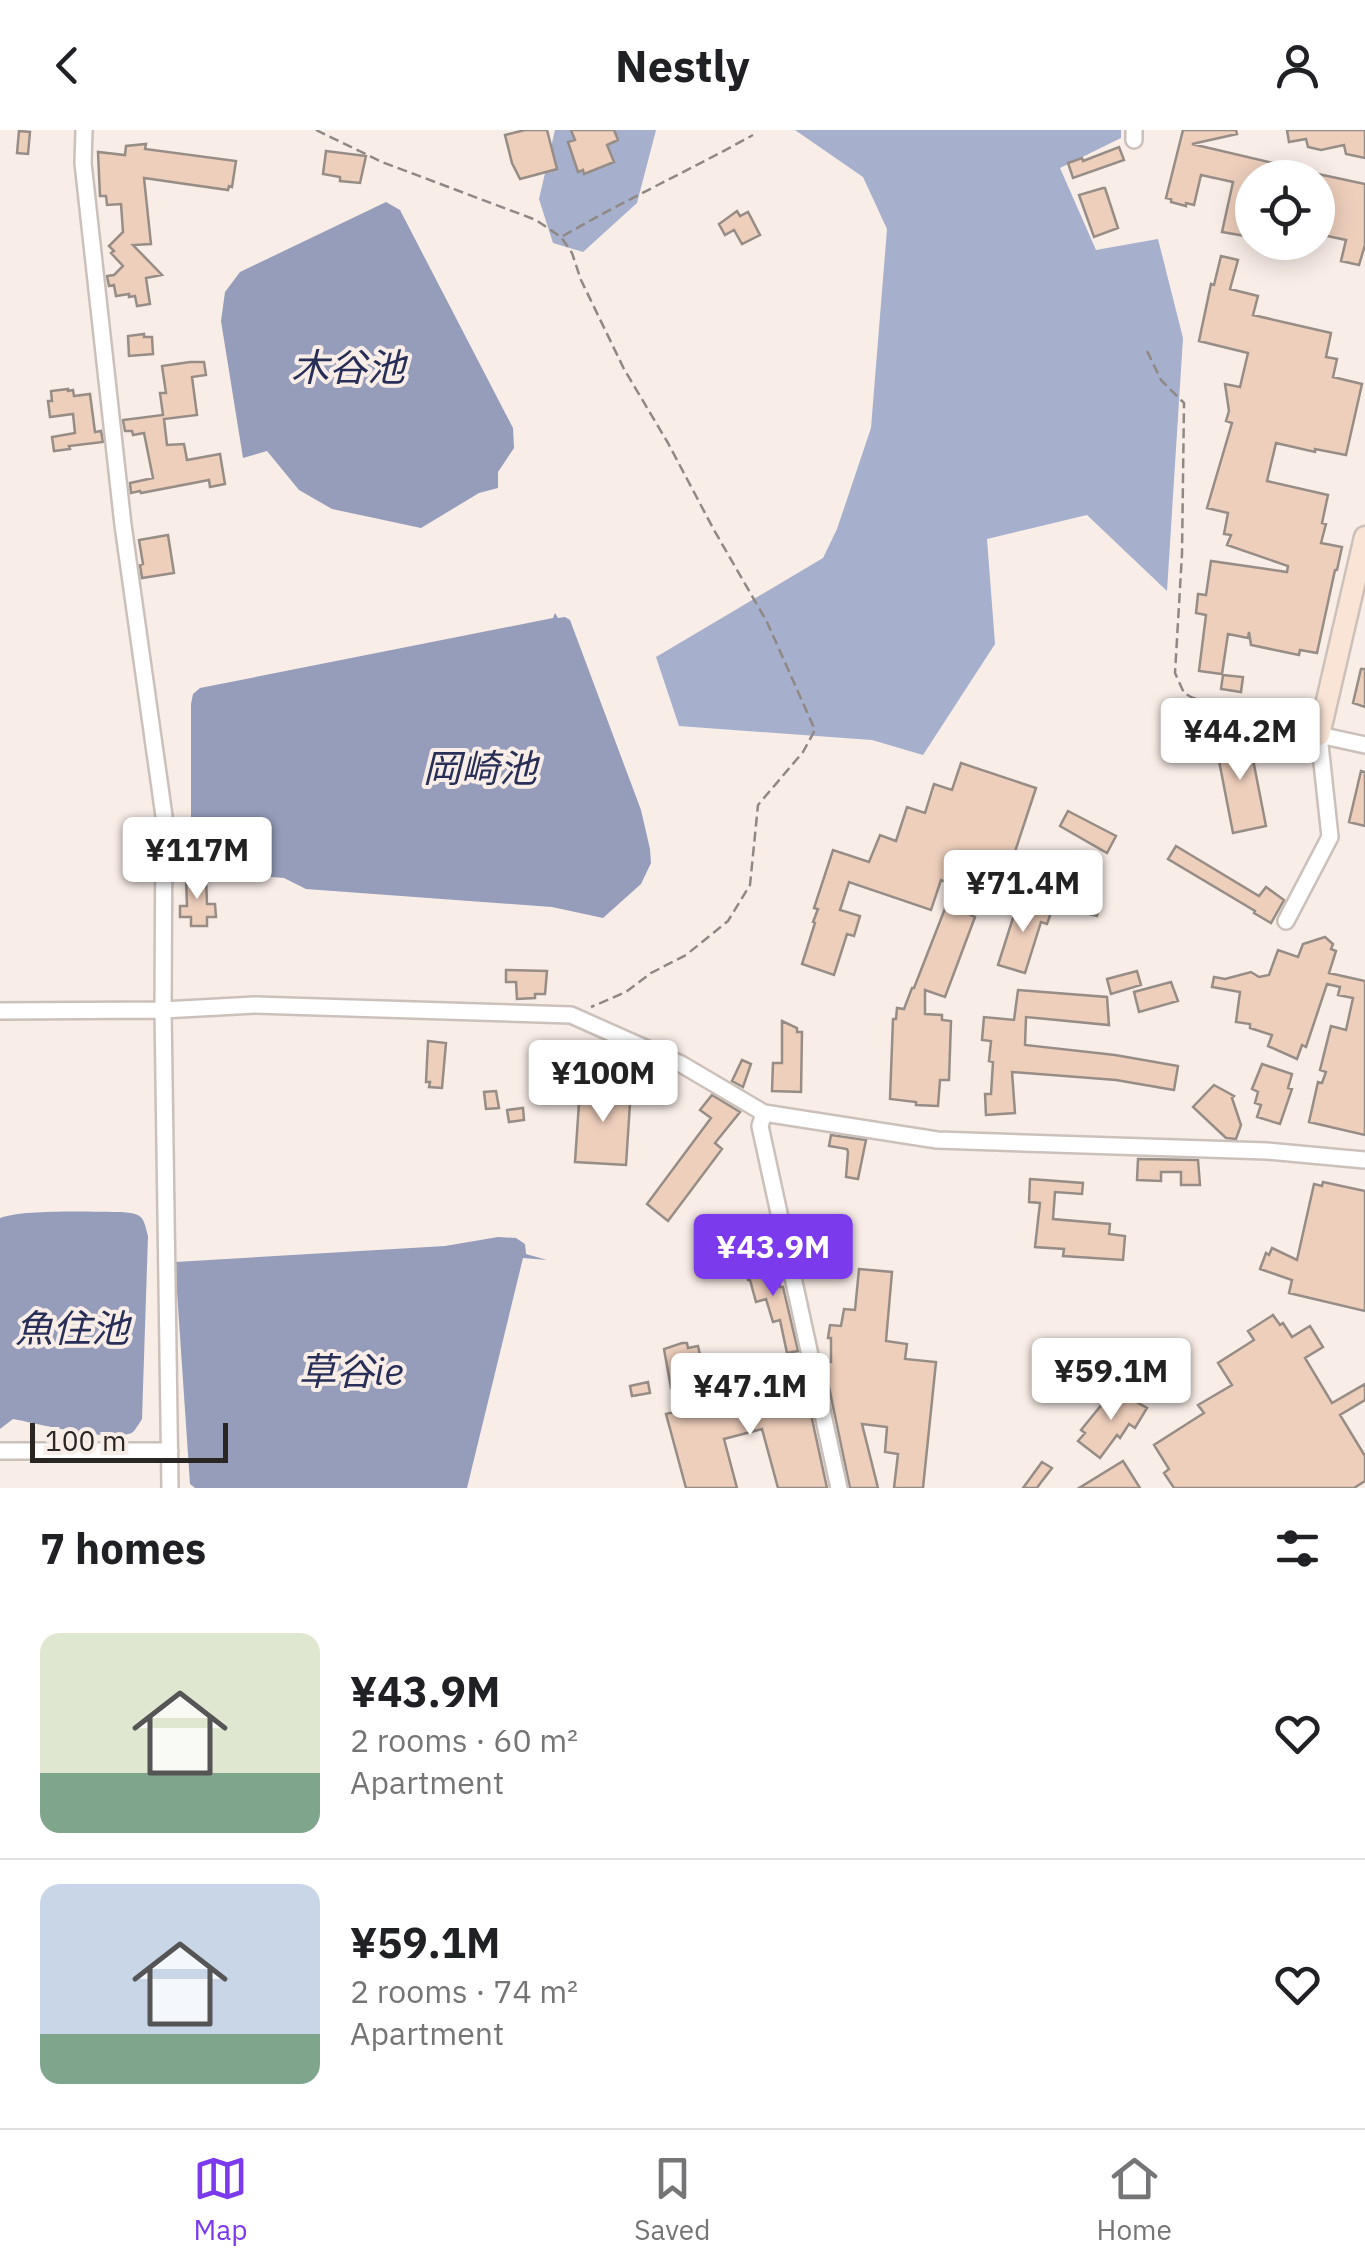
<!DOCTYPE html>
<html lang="en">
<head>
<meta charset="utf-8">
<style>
  body { margin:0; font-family:"IBM Plex Sans","Noto Sans JP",sans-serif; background:#f6f6f6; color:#202124; height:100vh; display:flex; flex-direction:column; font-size:38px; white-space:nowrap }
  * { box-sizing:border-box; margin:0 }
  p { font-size:32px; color:#757577 }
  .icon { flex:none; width:55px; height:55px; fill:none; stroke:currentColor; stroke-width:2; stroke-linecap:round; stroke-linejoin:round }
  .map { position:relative; height:1358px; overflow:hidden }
  .side { display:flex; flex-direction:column; background:#fff; flex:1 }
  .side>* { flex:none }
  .buttons { position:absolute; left:1235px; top:30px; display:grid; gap:20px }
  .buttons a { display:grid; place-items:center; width:100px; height:100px; border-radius:50%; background:#fff; box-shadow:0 5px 25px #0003; font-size:50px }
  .scale { position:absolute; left:30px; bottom:25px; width:198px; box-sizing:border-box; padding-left:10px; border:5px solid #2a2624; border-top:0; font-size:28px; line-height:35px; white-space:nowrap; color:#2a2624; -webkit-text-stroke:8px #f9ede7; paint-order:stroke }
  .price { position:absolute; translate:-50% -85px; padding:0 22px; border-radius:10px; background:#fff; color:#222; font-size:32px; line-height:65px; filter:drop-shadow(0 2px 5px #0008) }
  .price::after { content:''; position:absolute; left:50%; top:60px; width:30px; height:22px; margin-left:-15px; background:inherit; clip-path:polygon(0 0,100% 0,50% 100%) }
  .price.selected { background:#7c3aed; color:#fff }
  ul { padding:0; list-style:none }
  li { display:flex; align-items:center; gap:30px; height:250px; padding:0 40px }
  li+li { border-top:2px solid #e0e0e0 }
  li span { display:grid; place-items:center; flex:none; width:280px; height:200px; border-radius:20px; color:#555 }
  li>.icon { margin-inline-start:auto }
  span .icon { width:120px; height:120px; fill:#fffc; stroke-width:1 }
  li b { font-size:42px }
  h2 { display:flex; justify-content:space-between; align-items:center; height:120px; padding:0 40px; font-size:42px }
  header { display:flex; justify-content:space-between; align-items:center; height:130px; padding:0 40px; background:#fff; font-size:45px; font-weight:700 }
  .dock { display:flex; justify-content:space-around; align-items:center; height:140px; border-top:2px solid #e0e0e0; background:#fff; font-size:28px; color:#757577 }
  .dock a { display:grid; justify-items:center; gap:5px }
  .dock .selected { color:#7c3aed }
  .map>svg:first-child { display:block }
  .forest { fill:#a6afcc }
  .water { fill:#959dba }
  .building { fill:#eecfbc; stroke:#978d87; stroke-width:2.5 }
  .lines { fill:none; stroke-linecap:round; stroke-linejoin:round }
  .street-casing { stroke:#ccc1ba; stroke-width:20 }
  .secondary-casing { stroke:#ccc1ba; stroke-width:25 }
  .path { stroke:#908884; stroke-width:2.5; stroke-dasharray:10 5; stroke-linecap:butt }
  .street { stroke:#fff; stroke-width:15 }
  .secondary { stroke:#fae4d6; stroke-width:20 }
  .labels { text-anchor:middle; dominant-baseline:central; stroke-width:8; stroke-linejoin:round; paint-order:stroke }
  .water-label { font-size:38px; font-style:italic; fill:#272f58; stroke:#f9ede7 }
</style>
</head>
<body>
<header><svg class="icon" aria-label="back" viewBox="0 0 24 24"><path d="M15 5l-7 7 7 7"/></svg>Nestly<svg class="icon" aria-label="person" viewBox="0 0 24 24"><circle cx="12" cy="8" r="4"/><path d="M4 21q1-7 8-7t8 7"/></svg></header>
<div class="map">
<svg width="1365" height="1358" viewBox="0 0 1365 1358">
  <rect width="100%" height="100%" fill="#f9ede7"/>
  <path class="forest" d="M555 0H656L637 73 583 122 553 113 539 69Z
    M795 0H1121V8L1060 38 1096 120 1158 109 1183 208 1167 461 1087 385 987 409 995 514 923 625 872 610 679 596 656 527 823 428 837 399 871 298 887 99 863 47Z"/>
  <path class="water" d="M386 72 400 80 513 298 514 318 498 342V358L479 363 421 398 332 379 299 360 267 321 243 328 221 191 225 162 240 142Z
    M555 483 558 488 565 487 570 490 641 680 650 719 651 733 641 754 603 788 552 777 306 759 284 748 242 745 240 730 200 727 191 716V574L193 564 200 558 553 488Z
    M122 1082C143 1084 143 1086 148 1106L142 1289C140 1292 136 1299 133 1302 115 1314 36 1293 13 1289L0 1299V1088C24 1079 93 1082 122 1082Z
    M498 1107 516 1108 525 1114 526 1124 547 1130 523 1128 467 1358H195L190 1354 175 1132 445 1116Z"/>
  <path class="building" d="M525 0H547L557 39 520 49 512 33 505 5Z
    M571 0H614L618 10 607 15 614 32 584 44 583 40 578 42 568 12 575 10Z
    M1183 0H1236L1237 4 1192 14 1316 43V48H1252L1251 107 1222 102 1233 52 1201 45 1194 75 1186 73V76L1171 72V69L1166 68Z
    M1287 0H1365V28L1346 24 1344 15 1321 20 1308 17 1306 9 1289 12Z
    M19 1 30 2 28 24 17 23Z
    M146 14 145 19 236 31 232 57 229 56 228 60 144 48 151 114 133 115 162 145 146 148 150 174 137 176 135 166 129 167V164L116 166 114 155 109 156 107 146 114 145 123 136 111 123 114 121 109 116 123 102 121 74 107 75 106 66H100L98 22 125 25 126 16Z
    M1119 17 1124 30 1073 48 1068 33 1082 28 1083 31Z
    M326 21 366 26 360 53 340 51V47L323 44Z
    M1318 44 1365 54V115L1359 135 1341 131 1346 110 1318 104Z
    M1103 58H1105L1118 98 1094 107 1079 65Z
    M737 81 740 86 748 82 760 105 742 114 734 100 725 105 719 94Z
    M1221 126 1238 130 1230 159 1258 166 1253 185 1331 203 1326 227 1337 229 1333 247 1362 254 1346 325 1315 319V322L1276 313 1267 351 1328 365 1322 393 1326 394 1321 413 1342 417 1337 440H1335L1317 523 1300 520 1299 525 1251 515 1249 502 1248 508 1228 504 1222 544 1199 541 1206 485 1196 483 1198 464 1206 465 1211 431 1287 442 1288 436 1227 415 1231 405 1224 404 1228 383 1207 378 1232 293 1226 291 1229 281 1225 254 1240 257 1248 223 1199 211 1211 154 1214 155Z
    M144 204V207H152L153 224 129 226 128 206Z
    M190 232H204L206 245 192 247 197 285 164 289 167 315 184 314 187 330 220 324 225 354 210 357 209 350 141 363 140 361 131 363 130 353 153 348 144 303 133 305 132 301H125L123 290 163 285 160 263H166L162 236Z
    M68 259V261L73 260 74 266 90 264 95 302 101 301 103 312 69 316 70 319 54 321 52 307 75 303 73 284 50 287 48 271H52L51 261Z
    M168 405 174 443 142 448 140 435 143 434 139 410Z
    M1361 539H1365V577L1353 573Z
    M1223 545 1243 547 1241 562 1221 559Z
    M1206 586 1209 603 1198 606 1195 589Z
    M1248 604 1266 696 1233 703 1215 610Z
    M961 633 1036 658 999 770 976 762 969 784 975 787 945 867 925 860V884L942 885V890L951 891 949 950H940L938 976 916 975V972L890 969 893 889H896L897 878 904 879 912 858H914L946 776 956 780 963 758 941 750 931 780 849 752 840 780 860 786 854 806 847 804 834 845 802 834 815 793 813 792 818 779 814 778 833 720 869 732 880 705 896 711 907 677 925 683 934 654 952 660Z
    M1361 641 1365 642V696L1349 692Z
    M1068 681 1116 706 1107 723 1060 696Z
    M1176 716 1259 766 1266 757 1284 770 1271 793 1254 783 1255 781 1168 729Z
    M186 747H206L207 774H215L216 787H207V796H191V787H180V776H187Z
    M1069 767 1099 775 1097 786 1066 778Z
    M1019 769 1052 780 1047 794 1041 792 1025 843 998 835Z
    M1325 807 1333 814 1331 819 1336 821 1329 843 1365 851V1005L1309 992 1318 952 1322 953 1326 942 1320 940 1331 896 1346 900 1353 868 1338 865 1340 857 1327 854 1306 917 1302 915 1297 929 1268 916 1272 905 1250 898V894L1236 892 1240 862 1212 857 1214 847 1225 849 1251 842 1259 847 1269 845 1278 820 1298 827 1303 814Z
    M506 840 547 841 545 864H535V868L517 869 516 852H506Z
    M1137 841 1141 855 1111 864 1107 849Z
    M1171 852 1178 871 1139 882 1134 862Z
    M1018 860 1107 867 1109 895 1026 887 1025 915 1115 925 1178 936 1174 960 1116 950 1012 942 1015 983 986 985 985 964H991L993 932 989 931 991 911 982 910 984 887 1014 890Z
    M782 891 797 898V902H802L801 962 772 961 773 933H782Z
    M428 911 446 913 442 958 429 957 430 952H426Z
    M742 930 751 934 743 957 732 951Z
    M1262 934 1292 944 1288 958 1292 959 1280 994 1257 987 1261 975 1255 973 1258 962 1252 959Z
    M541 939H551L554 942V957H540Z
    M584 955 631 958 626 1035 575 1032 580 958Z
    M1214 955 1234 966 1232 968 1241 995 1236 1009 1226 1008 1193 977Z
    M496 961 499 978 486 979 484 962Z
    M712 965 740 982 715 1013 722 1019 668 1091 647 1074 711 988 700 980Z
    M523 978 524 990 509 992 507 980Z
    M831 1005 866 1010 858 1049 846 1047 848 1022 847 1019 829 1016Z
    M1138 1029 1198 1030 1200 1055H1181V1042H1161V1051L1137 1050Z
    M1030 1049 1083 1053 1082 1064 1055 1062 1053 1089 1110 1094 1109 1104 1125 1106 1123 1130 1063 1126 1064 1119 1035 1117 1040 1073 1029 1072Z
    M1323 1052 1365 1061V1181L1289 1163 1292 1150 1260 1139 1266 1123 1269 1125 1272 1118 1297 1130 1314 1054 1322 1056Z
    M778 1134 780 1157H783L798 1221 787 1223 780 1190 773 1192 766 1169 756 1172 750 1150H748L747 1137Z
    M859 1139 892 1142 886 1211 907 1214 905 1229 936 1232 923 1358H894L898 1324 885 1322 887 1297 862 1294 878 1358H850L824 1233 831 1232V1208H828L830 1195 841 1196 844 1179 855 1180Z
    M1273 1185 1280 1195 1283 1193 1292 1207 1310 1196 1323 1217 1305 1228 1332 1273 1365 1254V1270L1340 1285 1365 1326V1351L1354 1358H1174L1164 1343 1169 1339 1154 1315 1204 1283 1198 1275 1232 1255 1218 1233 1254 1210 1248 1201Z
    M682 1213H687L688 1218 698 1216 704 1244 691 1247 693 1253 671 1258 664 1219Z
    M648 1252 650 1263 632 1266 630 1256Z
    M804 1252 827 1358H778L762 1299 724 1309 737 1358H686L666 1284Z
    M1117 1261 1147 1278 1135 1298 1129 1294 1120 1308 1117 1305 1100 1328 1078 1311 1085 1303 1081 1300 1103 1273 1108 1277Z
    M1123 1331 1140 1358H1079Z
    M1042 1332 1052 1338 1039 1355 1037 1358H1023Z"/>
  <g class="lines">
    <g class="street-casing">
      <path id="street" d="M84 0 83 33 123 395 164 686 163 880 170 1358
        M1134 10V0
        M1286 791 1330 707 1319 605 1365 615
        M0 881 163 880 255 875 571 885 681 934 764 983 937 1010 1267 1021 1365 1030
        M764 983 760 996 839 1358
        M0 1321H170"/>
    </g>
    <g class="secondary-casing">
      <path id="secondary" d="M1319 605 1365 407"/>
    </g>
    <path class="path" d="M316 0 382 32 536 90 561 107 572 123 581 150 624 239 668 313 714 400 767 492 815 600 803 622 758 675 750 755 728 791 686 825 651 843 626 862 591 877
      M563 106C625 70 690 40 753 5
      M1147 221 1161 250 1184 273 1182 424 1175 543 1184 563 1193 568 1207 571 1232 570 1303 598"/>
    <use href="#street" class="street"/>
    <use href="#secondary" class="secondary"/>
  </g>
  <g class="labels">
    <g class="water-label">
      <text x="348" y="236">木谷池</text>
      <text x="480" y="637">岡崎池</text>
      <text x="72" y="1197">魚住池</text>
      <text x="351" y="1240">草谷ie</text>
    </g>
  </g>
</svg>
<div class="buttons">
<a><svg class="icon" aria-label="locate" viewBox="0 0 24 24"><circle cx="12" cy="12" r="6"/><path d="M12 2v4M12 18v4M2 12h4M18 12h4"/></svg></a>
</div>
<div class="scale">100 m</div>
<b class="price" style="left:1240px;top:653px">¥44.2M</b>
<b class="price" style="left:197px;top:772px">¥117M</b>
<b class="price" style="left:1023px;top:805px">¥71.4M</b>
<b class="price" style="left:603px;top:995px">¥100M</b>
<b class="price selected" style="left:773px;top:1169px">¥43.9M</b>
<b class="price" style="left:1111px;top:1293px">¥59.1M</b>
<b class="price" style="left:750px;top:1308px">¥47.1M</b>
</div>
<section class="side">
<h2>7 homes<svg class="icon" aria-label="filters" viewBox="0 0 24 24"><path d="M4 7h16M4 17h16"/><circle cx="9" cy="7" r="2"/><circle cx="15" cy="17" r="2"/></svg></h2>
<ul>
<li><span style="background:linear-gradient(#dfe7d0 70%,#7fa58c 0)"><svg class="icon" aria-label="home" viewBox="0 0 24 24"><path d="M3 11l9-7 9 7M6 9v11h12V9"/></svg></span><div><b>¥43.9M</b><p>2 rooms · 60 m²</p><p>Apartment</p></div><svg class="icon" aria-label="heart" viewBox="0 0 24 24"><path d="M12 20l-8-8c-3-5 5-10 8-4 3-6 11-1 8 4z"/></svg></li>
<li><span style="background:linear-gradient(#c9d6e8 75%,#7fa58c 0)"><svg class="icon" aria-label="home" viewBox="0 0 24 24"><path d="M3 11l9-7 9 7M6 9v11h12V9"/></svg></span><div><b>¥59.1M</b><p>2 rooms · 74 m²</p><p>Apartment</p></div><svg class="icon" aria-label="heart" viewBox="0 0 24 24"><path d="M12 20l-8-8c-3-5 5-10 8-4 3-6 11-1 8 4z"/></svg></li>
</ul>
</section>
<nav class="dock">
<a class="selected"><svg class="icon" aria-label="map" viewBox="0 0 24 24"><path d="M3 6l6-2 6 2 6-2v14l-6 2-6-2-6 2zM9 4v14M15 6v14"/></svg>Map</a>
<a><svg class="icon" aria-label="saved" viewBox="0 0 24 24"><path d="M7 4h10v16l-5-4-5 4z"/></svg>Saved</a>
<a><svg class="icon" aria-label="home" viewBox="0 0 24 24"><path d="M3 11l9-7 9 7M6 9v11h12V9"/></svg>Home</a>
</nav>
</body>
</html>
